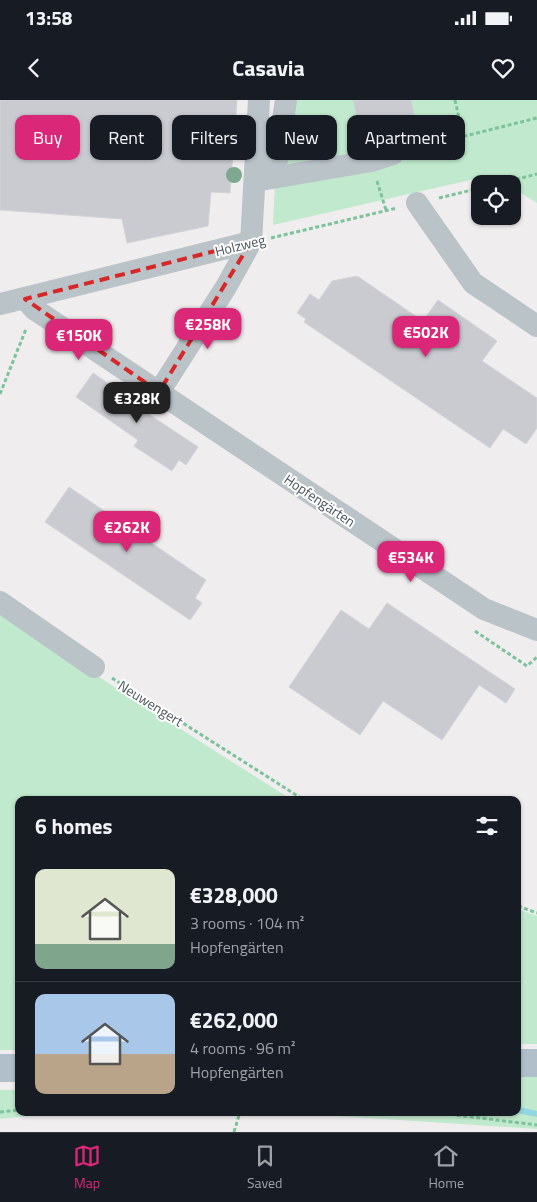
<!DOCTYPE html>
<html lang="en">
<head>
<meta charset="utf-8">
<style>
  body { margin:0; font-family:"Titillium Web",sans-serif; background:#242831; color:#f1f3f6; height:100vh; display:flex; flex-direction:column; font-size:19px; white-space:nowrap }
  * { box-sizing:border-box; margin:0 }
  p { font-size:16px; color:#9ea1a6 }
  .icon { flex:none; width:28px; height:28px; fill:none; stroke:currentColor; stroke-width:2; stroke-linecap:round; stroke-linejoin:round }
  .map { position:relative; flex:1; overflow:hidden }
  .panel { position:absolute; left:15px; top:696px; width:506px; height:320px; display:flex; flex-direction:column; background:#171b24; border-radius:10px; box-shadow:0 1px 4px #0004 }
  .panel>* { flex:none }
  .guide { position:absolute; left:15px; top:15px; width:508px; height:45px; display:flex; gap:10px }
  .tools { position:absolute; left:471px; top:75px; display:grid; gap:10px }
  .tools a { display:grid; place-items:center; width:50px; height:50px; border-radius:10px; background:#171b24; box-shadow:0 1px 4px #0004; font-size:25px }
  .price { position:absolute; translate:-50% -42px; padding:0 11px; border-radius:10px; background:#db2777; color:#fff; font-size:16px; line-height:32px; filter:drop-shadow(0 1px 2px #0008) }
  .price::after { content:''; position:absolute; left:50%; top:30px; width:15px; height:11px; margin-left:-8px; background:inherit; clip-path:polygon(0 0,100% 0,50% 100%) }
  .price.on { background:#222; color:#fff }
  ul { padding:0; list-style:none }
  li { display:flex; align-items:center; gap:15px; height:125px; padding:0 20px }
  li+li { border-top:1px solid #363941 }
  li span { display:grid; place-items:center; flex:none; width:140px; height:100px; border-radius:10px; color:#555 }
  li>.icon { margin-inline-start:auto }
  span .icon { width:60px; height:60px; fill:#fffc; stroke-width:1 }
  li b { font-size:21px }
  h2 { display:flex; justify-content:space-between; align-items:center; height:60px; padding:0 20px; font-size:21px }
  .pill { padding:0 18px; border-radius:10px; background:#171b24; box-shadow:0 1px 4px #0004; font-size:18px; line-height:45px }
  .pill.on { background:#db2777; color:#fff }
  .status { display:flex; justify-content:space-between; align-items:center; height:35px; padding:0 25px; background:#171b24; direction:ltr }
  .status svg { height:14px; fill:currentColor }
  header { display:flex; justify-content:space-between; align-items:center; height:65px; padding:0 20px; background:#171b24; font-size:22px; font-weight:700 }
  .menu { display:flex; justify-content:space-around; align-items:center; height:70px; border-top:1px solid #363941; background:#171b24; font-size:14px; color:#9ea1a6 }
  .menu a { display:grid; justify-items:center; gap:2px }
  .menu .on { color:#db2777 }
  .map>svg:first-child { display:block }
  .green { fill:#c0e9cd }
  .lines { fill:none; stroke-linecap:round; stroke-linejoin:round }
  .stream { stroke:#92d7e1; stroke-width:6 }
  .building { fill:#c9cbd0; stroke:#d2d4d8 }
  .path { stroke:#7cc39b; stroke-width:3; stroke-dasharray:4 2.5; stroke-linecap:butt }
  .minor { stroke:#bac3c8; stroke-width:22 }
  .major { stroke:#b0bfc9; stroke-width:28 }
  .tree { fill:#7ea990 }
  .marked { fill:none; stroke:#d62828; stroke-width:4; stroke-dasharray:10 6; stroke-linejoin:round }
  .labels { text-anchor:middle; dominant-baseline:central; stroke-width:4; stroke-linejoin:round; paint-order:stroke }
  .street-label { font-size:14px; fill:#485258; stroke:#fff }
</style>
</head>
<body>
<div class="status"><b>13:58</b><svg viewBox="0 0 49 12"><path d="M0 12V9h3v3zM5 12V6h3v6zM10 12V3h3v9zM15 12V0h3v12zM26 1h20v11H26zM47 4h2v5h-2z"/></svg></div>
<header><svg class="icon" aria-label="back" viewBox="0 0 24 24"><path d="M15 5l-7 7 7 7"/></svg>Casavia<svg class="icon" aria-label="heart" viewBox="0 0 24 24"><path d="M12 20l-8-8c-3-5 5-10 8-4 3-6 11-1 8 4z"/></svg></header>
<div class="map">
<svg width="537" height="1032" viewBox="0 0 537 1032">
  <rect width="100%" height="100%" fill="#f0edee"/>
  <path class="green" d="M279 0H537V103L513 88 512 84H506L492 75 273 125Z
    M0 514 292 700H19V950H0Z
    M518 809 537 816V944H518Z
    M537 973V1029L292 1013 518 1012V974Z
    M0 990H19V1012L55 1013 0 1019Z"/>
  <g class="lines">
    <path class="stream" d="M518 1010 537 1014"/>
  </g>
  <path class="building" d="M0 0H237L230 93 211 92 208 126 127 143 122 119 0 110Z
    M353 0H411L415 19 404 26 392 29H380L367 25 357 18Z
    M357 176 423 221 438 200 497 241 482 261 537 298V328L526 344 503 329 490 348 304 222 306 219 297 213 310 194 319 200 332 181Z
    M93 273 134 301 132 303 198 347 186 365 179 360 172 371 134 346 138 340 76 297Z
    M69 387 206 480 195 498 202 503 190 520 45 422Z
    M387 503 515 589 506 603 479 585 442 640 383 601 360 635 289 587 341 510 369 529Z"/>
  <g class="lines">
    <path class="path" d="M455 0 463 36
      M307 16 314 49
      M413 49 537 18
      M377 81 386 110
      M497 84 537 74
      M439 98 480 88
      M271 138 397 108
      M0 294 26 229
      M475 531 527 566 537 557
      M112 578 304 700
      M518 806 537 813
      M0 1012 19 1010
      M431 1012 537 1025
      M234 1032 240 1012"/>
    <path class="minor" d="M255 80 276 65 286 0
      M255 81 371 61 393 54
      M417 103 473 183 537 226
      M25 199 34 209 484 509 537 530
      M0 204 251 142
      M159 292 226 187 251 142 259 0
      M0 502 94 567"/>
    <path class="major" d="M518 963H537
      M0 968H19"/>
  </g>
  <g class="tree">
    <circle cx="235" cy="48" r="8"/>
    <circle cx="234" cy="75" r="8"/>
  </g>
  <path class="marked" d="M251 142 159 292 25 199Z"/>
  <g class="labels">
    <g class="street-label">
      <text transform="translate(240 145) rotate(-14)">Holzweg</text>
      <text transform="translate(320 400) rotate(34)">Hopfengärten</text>
      <text transform="translate(151 603) rotate(32)">Neuwengert</text>
    </g>
  </g>
</svg>
<div class="tools">
<a><svg class="icon" aria-label="locate" viewBox="0 0 24 24"><circle cx="12" cy="12" r="6"/><path d="M12 2v4M12 18v4M2 12h4M18 12h4"/></svg></a>
</div>
<b class="price" style="left:208px;top:250px">€258K</b>
<b class="price" style="left:426px;top:258px">€502K</b>
<b class="price" style="left:79px;top:261px">€150K</b>
<b class="price on" style="left:137px;top:324px">€328K</b>
<b class="price" style="left:127px;top:453px">€262K</b>
<b class="price" style="left:411px;top:483px">€534K</b>
<div class="guide">
<a class="pill on">Buy</a>
<a class="pill">Rent</a>
<a class="pill">Filters</a>
<a class="pill">New</a>
<a class="pill">Apartment</a>
</div>
<section class="panel">
<h2>6 homes<svg class="icon" aria-label="filters" viewBox="0 0 24 24"><path d="M4 7h16M4 17h16"/><circle cx="9" cy="7" r="2"/><circle cx="15" cy="17" r="2"/></svg></h2>
<ul>
<li><span style="background:linear-gradient(#dfe7d0 75%,#7fa58c 0)"><svg class="icon" aria-label="home" viewBox="0 0 24 24"><path d="M3 11l9-7 9 7M6 9v11h12V9"/></svg></span><div><b>€328,000</b><p>3 rooms · 104 m²</p><p>Hopfengärten</p></div></li>
<li><span style="background:linear-gradient(#a9c7e8 60%,#b9a48a 0)"><svg class="icon" aria-label="home" viewBox="0 0 24 24"><path d="M3 11l9-7 9 7M6 9v11h12V9"/></svg></span><div><b>€262,000</b><p>4 rooms · 96 m²</p><p>Hopfengärten</p></div></li>
</ul>
</section>
</div>
<nav class="menu">
<a class="on"><svg class="icon" aria-label="map" viewBox="0 0 24 24"><path d="M3 6l6-2 6 2 6-2v14l-6 2-6-2-6 2zM9 4v14M15 6v14"/></svg>Map</a>
<a><svg class="icon" aria-label="saved" viewBox="0 0 24 24"><path d="M7 4h10v16l-5-4-5 4z"/></svg>Saved</a>
<a><svg class="icon" aria-label="home" viewBox="0 0 24 24"><path d="M3 11l9-7 9 7M6 9v11h12V9"/></svg>Home</a>
</nav>
</body>
</html>
